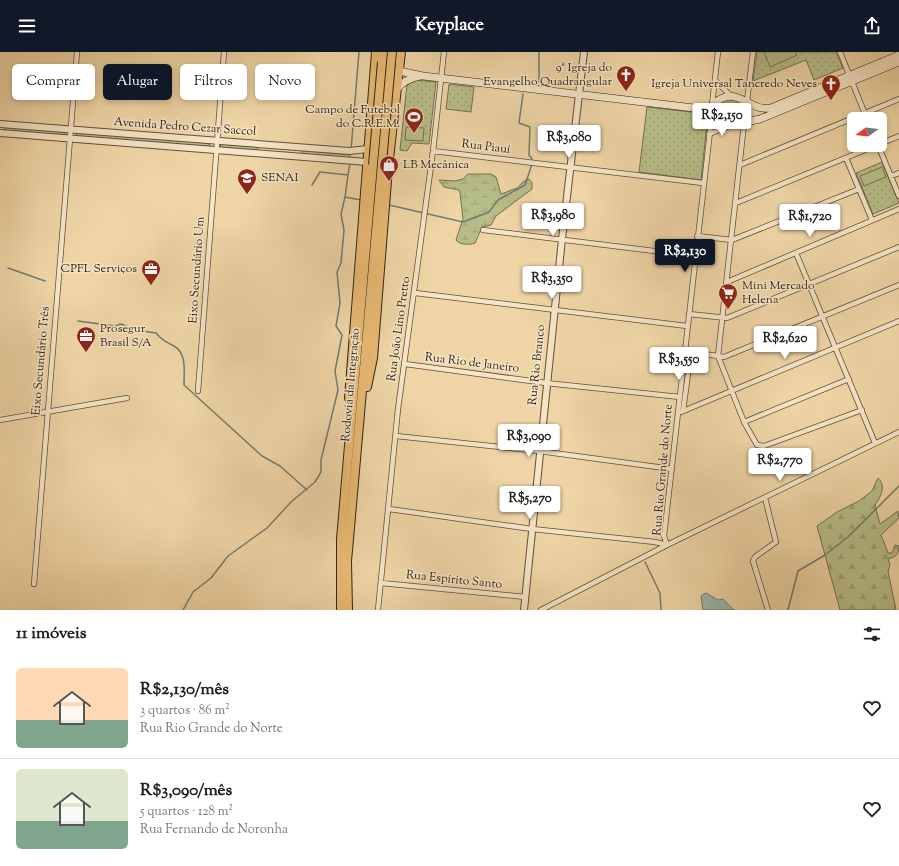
<!DOCTYPE html>
<html lang="pt">
<head>
<meta charset="utf-8">
<style>
  body { margin:0; font-family:"Sorts Mill Goudy",serif; background:#f6f6f6; color:#222; height:100vh; display:flex; flex-direction:column; font-size:15px; white-space:nowrap }
  * { box-sizing:border-box; margin:0 }
  p { font-size:13px; color:#767676 }
  .icon { flex:none; width:22px; height:22px; fill:none; stroke:currentColor; stroke-width:2; stroke-linecap:round; stroke-linejoin:round }
  .map { position:relative; height:558px; overflow:hidden }
  .details { display:flex; flex-direction:column; background:#fff; flex:1 }
  .details>* { flex:none }
  .banner { position:absolute; left:12px; top:12px; width:400px; height:36px; display:flex; gap:8px }
  .needle { width:26px; rotate:255deg }
  .controls { position:absolute; left:847px; top:60px; display:grid; gap:8px }
  .controls a { display:grid; place-items:center; width:40px; height:40px; border-radius:6px; background:#fff; box-shadow:0 2px 6px #0003; font-size:20px }
  .price { position:absolute; translate:-50% -34px; padding:0 9px; border-radius:4px; background:#fff; color:#222; font-size:13px; line-height:26px; filter:drop-shadow(0 1px 2px #0008) }
  .price::after { content:''; position:absolute; left:50%; top:24px; width:12px; height:9px; margin-left:-6px; background:inherit; clip-path:polygon(0 0,100% 0,50% 100%) }
  .price.active { background:#111827; color:#fff }
  ul { padding:0; list-style:none }
  li { display:flex; align-items:center; gap:12px; height:100px; padding:0 16px }
  li+li { border-top:1px solid #e0e0e0 }
  li span { display:grid; place-items:center; flex:none; width:112px; height:80px; border-radius:6px; color:#555 }
  li>.icon { margin-inline-start:auto }
  span .icon { width:48px; height:48px; fill:#fffc; stroke-width:1 }
  li b { font-size:17px }
  h2 { display:flex; justify-content:space-between; align-items:center; height:48px; padding:0 16px; font-size:17px }
  .pill { padding:0 14px; border-radius:6px; background:#fff; box-shadow:0 2px 6px #0003; font-size:14px; line-height:36px }
  .pill.active { background:#111827; color:#fff }
  header { display:flex; justify-content:space-between; align-items:center; height:52px; padding:0 16px; background:#111827; color:#fff; font-size:18px; font-weight:700 }
  .map>svg:first-child { display:block }
  .green { fill:url(#green-dots); stroke:#747050 }
  .forest { fill:url(#forest-firs); stroke:#747050 }
  .wetland { fill:url(#wetland-marsh); stroke:#747050 }
  .pitch { fill:#b7bd88; stroke:#747050 }
  .water { fill:#9ab8ac; stroke:#707c71 }
  .lines { fill:none; stroke-linecap:round; stroke-linejoin:round }
  .stream { stroke:#707c71; stroke-width:1.5 }
  .minor-casing { stroke:#60503c; stroke-width:6 }
  .tertiary-casing { stroke:#60503c; stroke-width:8 }
  .secondary-casing { stroke:#312318; stroke-width:8 }
  .trunk-casing { stroke:#312318; stroke-width:10 }
  .minor { stroke:#f5e4c5; stroke-width:4.5 }
  .tertiary { stroke:#f5e4c5; stroke-width:6 }
  .secondary { stroke:#f5e4c5; stroke-width:7 }
  .trunk { stroke:#e8ba73; stroke-width:8 }
  .trunk-bridge-casing { stroke:#312318; stroke-width:10; stroke-linecap:butt }
  .trunk-bridge { stroke:#e8ba73; stroke-width:8 }
  .labels { text-anchor:middle; dominant-baseline:central; stroke-width:3; stroke-linejoin:round; paint-order:stroke }
  .poi-label { font-size:12px; fill:#312318; stroke:#f5e4c5; text-anchor:end }
  .street-label { font-size:12px; fill:#312318; stroke:#f5e4c5 }
</style>
</head>
<body>
<header><svg class="icon" aria-label="menu" viewBox="0 0 24 24"><path d="M4 6h16M4 12h16M4 18h16"/></svg>Keyplace<svg class="icon" aria-label="share" viewBox="0 0 24 24"><path d="M12 15V3M7 8l5-5 5 5M5 13v7h14v-7"/></svg></header>
<div class="map">
<svg width="899" height="558" viewBox="0 0 899 558">
  <defs>
    <pattern id="green-dots" width="8" height="8" patternUnits="userSpaceOnUse"><rect width="8" height="8" fill="#b7bd88"/><path d="M2 2h.1M6 6h.1" fill="none" stroke="#9ea275" stroke-width="1.8" stroke-linecap="round"/></pattern>
    <pattern id="forest-firs" width="22" height="20" patternUnits="userSpaceOnUse"><rect width="22" height="20" fill="#b7bd88"/><path d="M5 1l3.5 6h-7zM16 11l3.5 6h-7z" fill="#9ea275"/></pattern>
    <pattern id="wetland-marsh" width="20" height="14" patternUnits="userSpaceOnUse"><rect width="20" height="14" fill="#b7bd88"/><path d="M1 5h8M5 5V1M11 12h8M15 12V8" fill="none" stroke="#9ea275"/></pattern>
  </defs>
  <rect width="100%" height="100%" fill="#efd5a6"/>
  <filter id="stains"><feTurbulence type="fractalNoise" baseFrequency=".005" numOctaves="4"/><feColorMatrix values="0 0 0 0 .2 0 0 0 0 .09 0 0 0 0 .02 0 0 0 .5 -.17"/></filter>
  <radialGradient id="worn" r=".72"><stop offset=".6" stop-color="#630" stop-opacity="0"/><stop offset="1" stop-color="#630" stop-opacity=".3"/></radialGradient>
  <path class="green" d="M757 0H836L843 16 814 28 806 8 753 29Z
    M416 28 436 30 429 92 412 91 407 99 400 98 407 33Z
    M449 32 474 35 471 60 446 57Z
    M717 59a12 12 0 1 1 24 0a12 12 0 1 1-24 0Z
    M647 55 708 62 701 128 639 120Z
    M5 75 65 80V83L4 80Z
    M77 80 207 91 211 94 209 95 76 84Z
    M222 92 257 95 258 97 256 99 222 97 219 95Z
    M302 98 350 103V107L302 103Z
    M882 110 899 151 873 162 856 121Z"/>
  <path class="forest" d="M878 426C887 434 880 446 875 453L880 472 898 459 899 466 881 483 888 501H892L895 493 899 494C899 502 896 505 888 507L890 513 888 519 896 558H840L817 474 837 460 859 449 872 439Z"/>
  <path class="wetland" d="M468 122H491L496 125 501 142 517 136 524 129 529 127 532 131V137L496 164 491 173 482 175 475 191C470 193 459 193 456 188L463 167 460 141 459 138 444 135 439 128 455 129 463 127Z"/>
  <path class="pitch" d="M764 0H795L797 3 770 15Z
    M406 75 424 76 423 89 405 88Z
    M882 115 886 125 864 134 860 124Z"/>
  <path class="water" d="M706 541 718 548 723 547 734 558H703L701 544Z"/>
  <g class="lines">
    <path class="stream" d="M525 31 535 32 539 30V0
      M523 42 519 71 530 75 529 103 532 107
      M351 98 359 0
      M348 123 350 111
      M345 145 361 148
      M389 153 463 170 489 160 498 148 525 133 532 112
      M8 216 45 229
      M78 269 115 274 121 272 136 278 156 281C162 288 166 290 174 294 187 301 184 320 184 333L262 404 280 414 307 438
      M645 510 660 541 661 558
      M183 558 193 540 211 526 228 504 267 476 292 449 315 430 321 420V408L338 338 335 319 342 283 336 274 340 251 337 220 341 211 344 178 341 162 345 145 348 123 320 120 312 133
      M788 558 798 519 825 503 848 485 899 434"/>
    <g class="minor-casing">
      <path id="minor" d="M840 0 867 67
        M715 28 730 43
        M747 49 753 0
        M712 53 718 0
        M744 72 718 304 744 370 757 393 764 394 862 358
        M709 82 729 74
        M880 92 899 84
        M878 93 899 144
        M433 99 703 131
        M846 106 872 168
        M740 113 899 47
        M891 124 899 121
        M736 151 877 93
        M483 178 695 204
        M697 184 732 188 859 137
        M796 201 875 391
        M727 230 899 157
        M415 241 687 274
        M689 262 727 266 899 195
        M405 312 546 331 680 345
        M198 339 224 0
        M683 359 691 300 724 305 899 233
        M681 360 899 269
        M0 368 127 346
        M744 370 849 327
        M396 384 539 399 672 417
        M765 446 776 490 755 505 753 509 768 558
        M389 457 532 477 655 490 667 493
        M667 493 664 484 712 62
        M381 531 525 545
        M34 532 77 0
        M378 558 398 357 433 99 444 0
        M541 558 667 493 899 380"/>
    </g>
    <g class="tertiary-casing">
      <path id="tertiary" d="M0 72 349 99 368 97
        M0 81 367 110
        M524 558 562 187 584 0"/>
    </g>
    <g class="secondary-casing">
      <path id="secondary" d="M899 3 771 56C746 60 738 30 712 53V62L720 70 730 73 760 67 899 10
        M399 19 423 24 711 58
        M397 37C403 29 410 26 420 24
        M744 72 747 57V49"/>
    </g>
    <g class="trunk-casing">
      <path id="trunk" d="M382 10 383 0
        M391 10 392 0
        M367 335 373 306 388 116 401 0
        M349 346 376 0
        M341 558V487L373 113
        M348 558 347 509 349 487 382 111"/>
    </g>
    <use href="#minor" class="minor"/>
    <use href="#tertiary" class="tertiary"/>
    <use href="#secondary" class="secondary"/>
    <use href="#trunk" class="trunk"/>
    <g class="trunk-bridge-casing">
      <path id="trunk-bridge" d="M382 111 391 10
        M373 113 382 10"/>
    </g>
    <use href="#trunk-bridge" class="trunk-bridge"/>
  </g>
  <defs>
    <g id="church-pin" transform="scale(1)"><path d="M0 17L-7.5 6A9.5 9.5 0 1 1 7.5 6Z" fill="#8f2418" stroke="#f5e4c5"/><path d="M-1.2-6h2.4v3.5h3.3v2.4h-3.3V6h-2.4V-.1h-3.3v-2.4h3.3Z" fill="#fff"/></g>
    <g id="stadium-pin" transform="scale(1)"><path d="M0 17L-7.5 6A9.5 9.5 0 1 1 7.5 6Z" fill="#8f2418" stroke="#f5e4c5"/><path d="M0-5a6.5 5 0 1 0 0 10a6.5 5 0 1 0 0-10ZM-3.5-1.8h7v3.6h-7Z" fill="#fff"/></g>
    <g id="shop-pin" transform="scale(1)"><path d="M0 17L-7.5 6A9.5 9.5 0 1 1 7.5 6Z" fill="#8f2418" stroke="#f5e4c5"/><path d="M-5-2.5h2.3a2.7 3.5 0 0 1 5.4 0H5L5.5 6h-11ZM-1.5-2.5h3a1.5 2.3 0 0 0-3 0Z" fill="#fff"/></g>
    <g id="university-pin" transform="scale(1)"><path d="M0 17L-7.5 6A9.5 9.5 0 1 1 7.5 6Z" fill="#8f2418" stroke="#f5e4c5"/><path d="M0-5L7-2L0 1L-7-2ZM-4 1L0 2.5L4 1V4Q0 6-4 4Z" fill="#fff"/></g>
    <g id="office-pin" transform="scale(1)"><path d="M0 17L-7.5 6A9.5 9.5 0 1 1 7.5 6Z" fill="#8f2418" stroke="#f5e4c5"/><path d="M-6-3h4V-5.5h4V-3h4V5H-6ZM-1-4.5V-3h2v-1.5ZM-6 0V1H6V0Z" fill="#fff"/></g>
    <g id="supermarket-pin" transform="scale(1)"><path d="M0 17L-7.5 6A9.5 9.5 0 1 1 7.5 6Z" fill="#8f2418" stroke="#f5e4c5"/><path d="M-6-5.5h2.5l.6 2H6L4.5 2H-2.5L-4.4-4H-6ZM-1.5 3.2a1.3 1.3 0 1 0 .1 0ZM3 3.2a1.3 1.3 0 1 0 .1 0Z" fill="#fff"/></g>
  </defs>
  <g fill-rule="evenodd">
    <use href="#church-pin" x="626" y="23"/>
    <use href="#church-pin" x="831" y="32"/>
    <use href="#stadium-pin" x="414" y="65"/>
    <use href="#shop-pin" x="389" y="113"/>
    <use href="#university-pin" x="247" y="126"/>
    <use href="#office-pin" x="151" y="217"/>
    <use href="#supermarket-pin" x="728" y="241"/>
    <use href="#office-pin" x="86" y="284"/>
  </g>
  <g class="labels">
    <g class="poi-label">
      <text x="612" y="16">9ª Igreja do<tspan x="612" dy="14">Evangelho Quadrangular</tspan></text>
      <text x="817" y="32">Igreja Universal Tancredo Neves</text>
      <text x="400" y="58">Campo de Futebol<tspan x="400" dy="14">do C.R.E.M.</tspan></text>
      <text x="403" y="113" text-anchor="start">LB Mecânica</text>
      <text x="261" y="126" text-anchor="start">SENAI</text>
      <text x="137" y="217">CPFL Serviços</text>
      <text x="742" y="234" text-anchor="start">Mini Mercado<tspan x="742" dy="14">Helena</tspan></text>
      <text x="100" y="277" text-anchor="start">Prosegur<tspan x="100" dy="14">Brasil S/A</tspan></text>
    </g>
    <g class="street-label">
      <text transform="translate(185 75) rotate(4)">Avenida Pedro Cezar Saccol</text>
      <text transform="translate(486 95) rotate(7)">Rua Piauí</text>
      <text transform="translate(197 218) rotate(-86)">Eixo Secundário Um</text>
      <text transform="translate(399 277) rotate(-82)">Rua João Lino Pretto</text>
      <text transform="translate(41 309) rotate(-85)">Eixo Secundário Três</text>
      <text transform="translate(472 311) rotate(7)">Rua Rio de Janeiro</text>
      <text transform="translate(537 313) rotate(-84)">Rua Rio Branco</text>
      <text transform="translate(351 333) rotate(-85)">Rodovia da Integração</text>
      <text transform="translate(663 418) rotate(-85)">Rua Rio Grande do Norte</text>
      <text transform="translate(454 528) rotate(6)">Rua Espírito Santo</text>
    </g>
  </g>
  <rect width="100%" height="100%" filter="url(#stains)"/>
  <rect width="100%" height="100%" fill="url(#worn)"/>
</svg>
<div class="controls">
<a><svg class="needle" viewBox="-14 -14 28 28"><path d="M0-13l5 13h-10z" fill="#e53935"/><path d="M0 13l5-13h-10z" fill="#767676"/></svg></a>
</div>
<b class="price" style="left:722px;top:85px">R$2,150</b>
<b class="price" style="left:569px;top:107px">R$3,080</b>
<b class="price" style="left:553px;top:185px">R$3,980</b>
<b class="price" style="left:810px;top:186px">R$1,720</b>
<b class="price active" style="left:685px;top:221px">R$2,130</b>
<b class="price" style="left:552px;top:248px">R$3,350</b>
<b class="price" style="left:785px;top:308px">R$2,620</b>
<b class="price" style="left:679px;top:329px">R$3,550</b>
<b class="price" style="left:529px;top:406px">R$3,090</b>
<b class="price" style="left:780px;top:430px">R$2,770</b>
<b class="price" style="left:530px;top:468px">R$5,270</b>
<div class="banner">
<a class="pill">Comprar</a>
<a class="pill active">Alugar</a>
<a class="pill">Filtros</a>
<a class="pill">Novo</a>
</div>
</div>
<section class="details">
<h2>11 imóveis<svg class="icon" aria-label="filters" viewBox="0 0 24 24"><path d="M4 7h16M4 17h16"/><circle cx="9" cy="7" r="2"/><circle cx="15" cy="17" r="2"/></svg></h2>
<ul>
<li><span style="background:linear-gradient(#ffd9b3 65%,#7fa58c 0)"><svg class="icon" aria-label="home" viewBox="0 0 24 24"><path d="M3 11l9-7 9 7M6 9v11h12V9"/></svg></span><div><b>R$2,130/mês</b><p>3 quartos · 86 m²</p><p>Rua Rio Grande do Norte</p></div><svg class="icon" aria-label="heart" viewBox="0 0 24 24"><path d="M12 20l-8-8c-3-5 5-10 8-4 3-6 11-1 8 4z"/></svg></li>
<li><span style="background:linear-gradient(#dfe7d0 65%,#7fa58c 0)"><svg class="icon" aria-label="home" viewBox="0 0 24 24"><path d="M3 11l9-7 9 7M6 9v11h12V9"/></svg></span><div><b>R$3,090/mês</b><p>5 quartos · 128 m²</p><p>Rua Fernando de Noronha</p></div><svg class="icon" aria-label="heart" viewBox="0 0 24 24"><path d="M12 20l-8-8c-3-5 5-10 8-4 3-6 11-1 8 4z"/></svg></li>
</ul>
</section>
</body>
</html>
